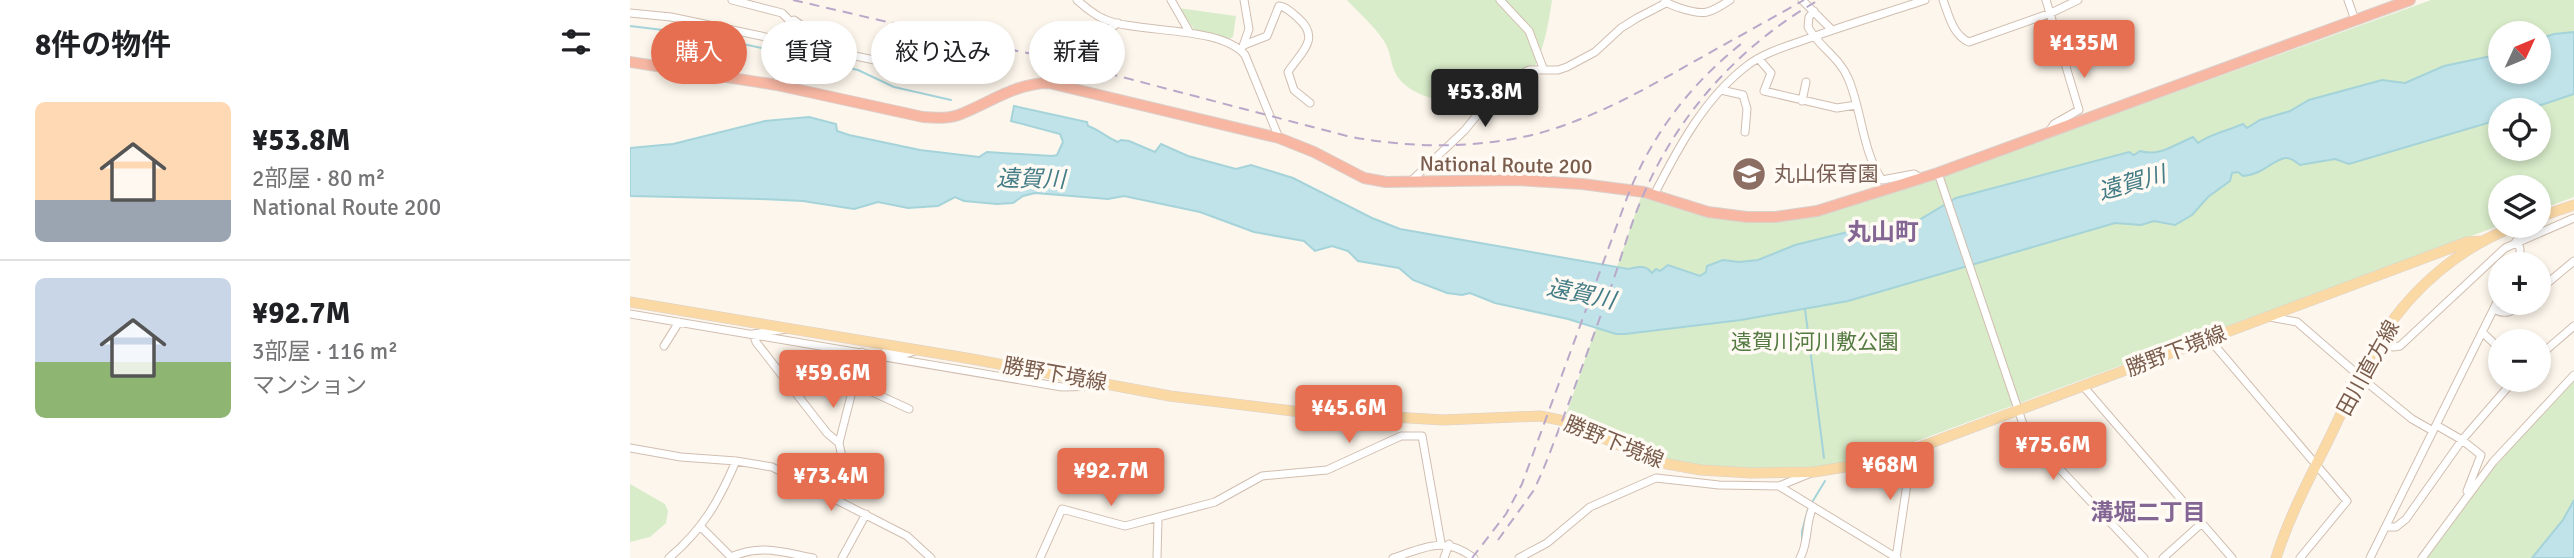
<!DOCTYPE html>
<html lang="ja">
<head>
<meta charset="utf-8">
<style>
  body { margin:0; font-family:Signika,"Noto Sans JP",sans-serif; background:#f6f6f6; color:#202124; height:100vh; display:flex; flex-direction:column; font-size:26px; white-space:nowrap }
  * { box-sizing:border-box; margin:0 }
  p { font-size:23px; color:#757577 }
  .icon { flex:none; width:38px; height:38px; fill:none; stroke:currentColor; stroke-width:2; stroke-linecap:round; stroke-linejoin:round }
  .map { position:relative; flex:1; overflow:hidden }
  .sheet { display:flex; flex-direction:column; background:#fff; width:630px }
  .sheet>* { flex:none }
  .top-card { position:absolute; left:21px; top:21px; width:665px; height:63px; display:flex; gap:14px }
  .needle { width:46px; rotate:46deg }
  .controls { position:absolute; left:1858px; top:21px; display:grid; gap:14px }
  .controls a { display:grid; place-items:center; width:63px; height:63px; border-radius:50%; background:#fff; box-shadow:0 4px 10px #0003; font-size:35px }
  .price { position:absolute; translate:-50% -60px; padding:0 16px; border-radius:7px; background:#e76f51; color:#fff; font-size:23px; line-height:46px; filter:drop-shadow(0 2px 4px #0008) }
  .price::after { content:''; position:absolute; left:50%; top:42px; width:21px; height:16px; margin-left:-10px; background:inherit; clip-path:polygon(0 0,100% 0,50% 100%) }
  .price.on { background:#222; color:#fff }
  ul { padding:0; list-style:none }
  li { display:flex; align-items:center; gap:21px; height:175px; padding:0 35px }
  li+li { border-top:2px solid #e0e0e0 }
  li span { display:grid; place-items:center; flex:none; width:196px; height:140px; border-radius:10px; color:#555 }
  li>.icon { margin-inline-start:auto }
  span .icon { width:84px; height:84px; fill:#fffc; stroke-width:1 }
  li b { font-size:30px }
  h2 { display:flex; justify-content:space-between; align-items:center; height:84px; padding:0 35px; font-size:30px }
  .chip { padding:0 24px; border-radius:32px; background:#fff; box-shadow:0 4px 10px #0003; font-size:24px; line-height:63px }
  .chip.on { background:#e76f51; color:#fff }
  main { display:flex; flex:1; min-height:0 }
  .map>svg:first-child { display:block }
  .green { fill:#d8ecc9; fill-rule:evenodd }
  .water { fill:#bfe3e8; stroke:#a5d3da; stroke-width:2 }
  .lines { fill:none; stroke-linecap:round; stroke-linejoin:round }
  .stream { stroke:#a5d3da; stroke-width:2 }
  .minor-casing { stroke:#d1beb0; stroke-width:9 }
  .major-casing { stroke:#dad1cd; stroke-width:11 }
  .highway-casing { stroke:#dad1cd; stroke-width:12 }
  .minor { stroke:#fff; stroke-width:7 }
  .major { stroke:#fbd9a5; stroke-width:10 }
  .highway { stroke:#f7b7a3; stroke-width:10 }
  .rail { stroke:#b9a8c9; stroke-width:2; stroke-dasharray:10 7; stroke-linecap:butt }
  .labels { text-anchor:middle; dominant-baseline:central; stroke-width:7; stroke-linejoin:round; paint-order:stroke }
  .street-label { font-size:21px; fill:#7a5c4d; stroke:#fffaf3 }
  .education-label { font-size:21px; fill:#785e54; stroke:#fffaf3; text-anchor:start }
  .park-label { font-size:21px; fill:#537a41; stroke:#fffaf3 }
  .water-label { font-size:23px; font-style:italic; fill:#437c86; stroke:#fffaf3 }
  .neighbourhood-label { font-size:23px; font-weight:bold; fill:#846695; stroke:#fffaf3 }
  .quarter-label { font-size:24px; font-weight:bold; fill:#846695; stroke:#fffaf3 }
</style>
</head>
<body>
<main>
<section class="sheet">
<h2>8件の物件<svg class="icon" aria-label="filters" viewBox="0 0 24 24"><path d="M4 7h16M4 17h16"/><circle cx="9" cy="7" r="2"/><circle cx="15" cy="17" r="2"/></svg></h2>
<ul>
<li><span style="background:linear-gradient(#ffd9b3 70%,#9aa5b1 0)"><svg class="icon" aria-label="home" viewBox="0 0 24 24"><path d="M3 11l9-7 9 7M6 9v11h12V9"/></svg></span><div><b>¥53.8M</b><p>2部屋 · 80 m²</p><p>National Route 200</p></div></li>
<li><span style="background:linear-gradient(#c9d6e8 60%,#8fb573 0)"><svg class="icon" aria-label="home" viewBox="0 0 24 24"><path d="M3 11l9-7 9 7M6 9v11h12V9"/></svg></span><div><b>¥92.7M</b><p>3部屋 · 116 m²</p><p>マンション</p></div></li>
</ul>
</section>
<div class="map">
<svg width="1944" height="558" viewBox="0 0 1944 558">
  <rect width="100%" height="100%" fill="#fdf6ec"/>
  <path class="green" d="M717 0H922C916 39 911 66 885 97 851 103 796 109 770 80 760 69 762 53 754 41 744 26 729 13 717 0Z
    M1801 0H1944V197L1909 210V187H1871V225L1238 459C1182 470 1113 476 1056 465 1014 457 974 434 935 418L1011 197 1075 217 1117 222H1152L1187 216 1316 175ZM1871 33H1909V72H1871ZM1871 110H1909V149H1871Z
    M548 8 606 16 603 37 596 40 567 33Z
    M1944 381V558H1797C1841 495 1888 434 1944 381Z
    M0 484 35 504 38 511 36 523 20 537 0 542Z"/>
  <path class="water" d="M1944 32V94L1896 110H1871V119L1719 164 1705 159 1670 165C1666 162 1661 157 1655 158 1641 161 1634 174 1613 176L1608 172 1602 173 1600 181 1578 197 1562 215 1545 225 1524 221 1511 225 1485 223 1218 301 1111 320 995 334H986L938 319 865 303 840 293 832 295 817 293 783 280 769 268 728 261 718 251 702 246 685 251 674 241 624 232 570 212 494 196 478 199 405 193 393 196 383 203 367 204 334 201 325 197 308 206 278 208 248 202 224 209 173 201 131 199 0 196V148L43 144 135 121 179 117 206 124 207 131 219 135 290 150 349 157 357 152 422 156 427 155 433 142 430 134 381 121 384 106 457 122 458 126C470 130 477 138 488 142L491 140 499 141 525 152 531 144 558 156 606 169 621 165 663 178 742 218 770 229 998 269C1008 267 1015 264 1022 273L1026 269 1030 271 1038 265 1070 276 1076 272 1077 266 1093 260 1109 262 1128 260 1165 245 1242 226 1289 220 1326 198 1499 152 1504 155 1510 151C1529 157 1546 144 1563 137L1568 143C1582 133 1597 131 1613 124L1617 128 1630 120 1660 111 1679 100 1752 80 1775 83 1814 66 1871 54V72H1909V39L1924 34Z
    M1944 500V558H1902L1933 520Z"/>
  <g class="lines">
    <path class="stream" d="M0 26 66 34 151 52
      M156 53 228 70 264 87 321 100
      M1175 309 1194 458
      M1181 504 1195 481
      M1172 544V531L1178 509"/>
    <g class="minor-casing">
      <path id="minor" d="M102 0 152 13 160 21
        M447 0C455 7 464 15 474 19 507 34 590 25 615 55L649 138
        M541 0 560 33
        M870 0 899 31 913 68
        M1172 0 1202 30
        M1313 0C1319 16 1323 35 1339 42L1421 13 1448 0
        M1416 0 1449 110 1424 124 1418 133
        M1718 0 1725 20
        M1035 1C1040 5 1044 6 1050 8 1074 16 1079 14 1100 0
        M1184 11 1179 17 1178 27C1188 46 1210 58 1218 78 1232 110 1232 151 1252 180L1284 174 1291 178
        M0 13 41 17 282 68
        M466 39 488 23
        M614 45 637 36 649 6C657 7 662 13 668 18 692 39 670 53 658 72L664 90 680 103
        M613 46 619 29 614 0
        M1129 59 1141 73 1134 91 1207 108 1226 105
        M147 85 158 24 164 20 171 25 170 31 162 33 156 40
        M1091 90 1113 95 1117 109 1115 132
        M1172 101 1176 82
        M1308 173 1394 427 1410 448 1514 558
        M781 181 834 131 873 84 899 70H928L937 67 965 52 991 28 1007 18 1036 3
        M1024 195C1048 148 1075 97 1118 65 1135 52 1158 46 1177 39 1216 25 1256 13 1295 0
        M1885 264C1890 255 1893 250 1886 241
        M1909 290 1944 261
        M1864 309C1876 316 1883 311 1893 303
        M0 314 432 387 473 386
        M1640 317 1667 322 1740 385 1782 419 1803 431
        M157 329 123 334 126 342 197 433 209 443
        M1852 332 1871 350
        M1751 337 1763 347 1770 346 1875 248 1944 218
        M34 346 49 322
        M1586 347 1717 501 1670 558
        M255 352 275 354 285 351
        M1909 356 1944 326
        M225 384 279 409
        M1453 386 1602 558
        M1806 425 1832 440 1851 455 1837 491
        M0 448 51 457 106 461 142 467 277 536 301 558
        M168 478 191 475 214 465
        M1149 486 1267 558
        M203 498 215 471 209 443 232 352
        M71 527 101 557C131 544 152 552 183 558
        M1756 527H1766L1776 519 1832 440 1884 380
        M39 558C73 529 89 501 106 461
        M212 558 236 514
        M410 558 432 509 495 526 585 502 632 476 697 470 771 436H792L811 543
        M527 558 528 518
        M763 558C794 548 814 535 844 558
        M814 558 819 544
        M889 558 917 543 960 507 1026 478 1089 485 1149 486 1181 473
        M1170 558C1179 543 1175 523 1183 507
        M1266 558 1282 450
        M1533 558 1572 523
        M1740 558 1871 294
        M1792 558 1863 462 1944 375"/>
    </g>
    <g class="major-casing">
      <path id="major" d="M1909 217 1944 205
        M0 302 342 359 540 396 663 411 813 420 910 416 930 420 1032 463 1071 470 1121 473 1184 472 1239 463 1282 450 1837 242 1852 241
        M1646 558C1659 517 1679 479 1698 441 1715 406 1731 369 1752 336 1783 287 1832 246 1886 226"/>
    </g>
    <g class="highway-casing">
      <path id="highway" d="M0 62 147 85 293 117C306 118 319 119 331 114 361 102 386 83 419 83L649 138 684 152 734 178 756 182 888 180 952 184 1014 192 1078 212 1117 217H1145L1187 211 1308 173 1780 0"/>
    </g>
    <use href="#minor" class="minor"/>
    <use href="#major" class="major"/>
    <use href="#highway" class="highway"/>
    <path class="rail" d="M163 0 348 43 412 56 717 136C777 148 842 149 902 135 958 121 1008 93 1058 65 1097 43 1135 22 1174 0
      M868 540 904 490 913 470C937 410 958 350 980 290 992 256 1001 221 1016 189 1051 110 1114 42 1189 0
      M842 558 876 514 892 484 998 195C1023 132 1063 81 1116 40"/>
  </g>
  <defs>
    <g id="school-disc" transform="scale(1.75)"><circle r="9.5" fill="#8d6e63" stroke="#fffaf3"/><path d="M0-5L7-2L0 1L-7-2ZM-4 1L0 2.5L4 1V4Q0 6-4 4Z" fill="#fff"/></g>
  </defs>
  <g fill-rule="evenodd">
    <use href="#school-disc" x="1119" y="174"/>
  </g>
  <g class="labels">
    <g class="street-label">
      <text transform="translate(876 165) rotate(1)">National Route 200</text>
      <text transform="translate(1546 351) rotate(-21)">勝野下境線</text>
      <text transform="translate(1738 368) rotate(-61)">田川直方線</text>
      <text transform="translate(425 374) rotate(10)">勝野下境線</text>
      <text transform="translate(984 442) rotate(22)">勝野下境線</text>
    </g>
    <g class="education-label">
      <text x="1144" y="174">丸山保育園</text>
    </g>
    <g class="park-label">
      <text x="1185" y="342">遠賀川河川敷公園</text>
    </g>
    <g class="water-label">
      <text transform="translate(401 179) rotate(1)">遠賀川</text>
      <text transform="translate(1502 183) rotate(-16)">遠賀川</text>
      <text transform="translate(951 294) rotate(12)">遠賀川</text>
    </g>
    <g class="neighbourhood-label">
      <text x="1518" y="512">溝堀二丁目</text>
    </g>
    <g class="quarter-label">
      <text x="1253" y="232">丸山町</text>
    </g>
  </g>
</svg>
<div class="controls">
<a><svg class="needle" viewBox="-14 -14 28 28"><path d="M0-13l5 13h-10z" fill="#e53935"/><path d="M0 13l5-13h-10z" fill="#757577"/></svg></a>
<a><svg class="icon" aria-label="locate" viewBox="0 0 24 24"><circle cx="12" cy="12" r="6"/><path d="M12 2v4M12 18v4M2 12h4M18 12h4"/></svg></a>
<a><svg class="icon" aria-label="layers" viewBox="0 0 24 24"><path d="M12 4l9 5-9 5-9-5zM3 14l9 5 9-5"/></svg></a>
<a>+</a>
<a>−</a>
</div>
<b class="price" style="left:1454px;top:80px">¥135M</b>
<b class="price on" style="left:855px;top:129px">¥53.8M</b>
<b class="price" style="left:203px;top:410px">¥59.6M</b>
<b class="price" style="left:719px;top:445px">¥45.6M</b>
<b class="price" style="left:1423px;top:482px">¥75.6M</b>
<b class="price" style="left:1260px;top:502px">¥68M</b>
<b class="price" style="left:481px;top:508px">¥92.7M</b>
<b class="price" style="left:201px;top:513px">¥73.4M</b>
<div class="top-card">
<a class="chip on">購入</a>
<a class="chip">賃貸</a>
<a class="chip">絞り込み</a>
<a class="chip">新着</a>
</div>
</div>
</main>
</body>
</html>
